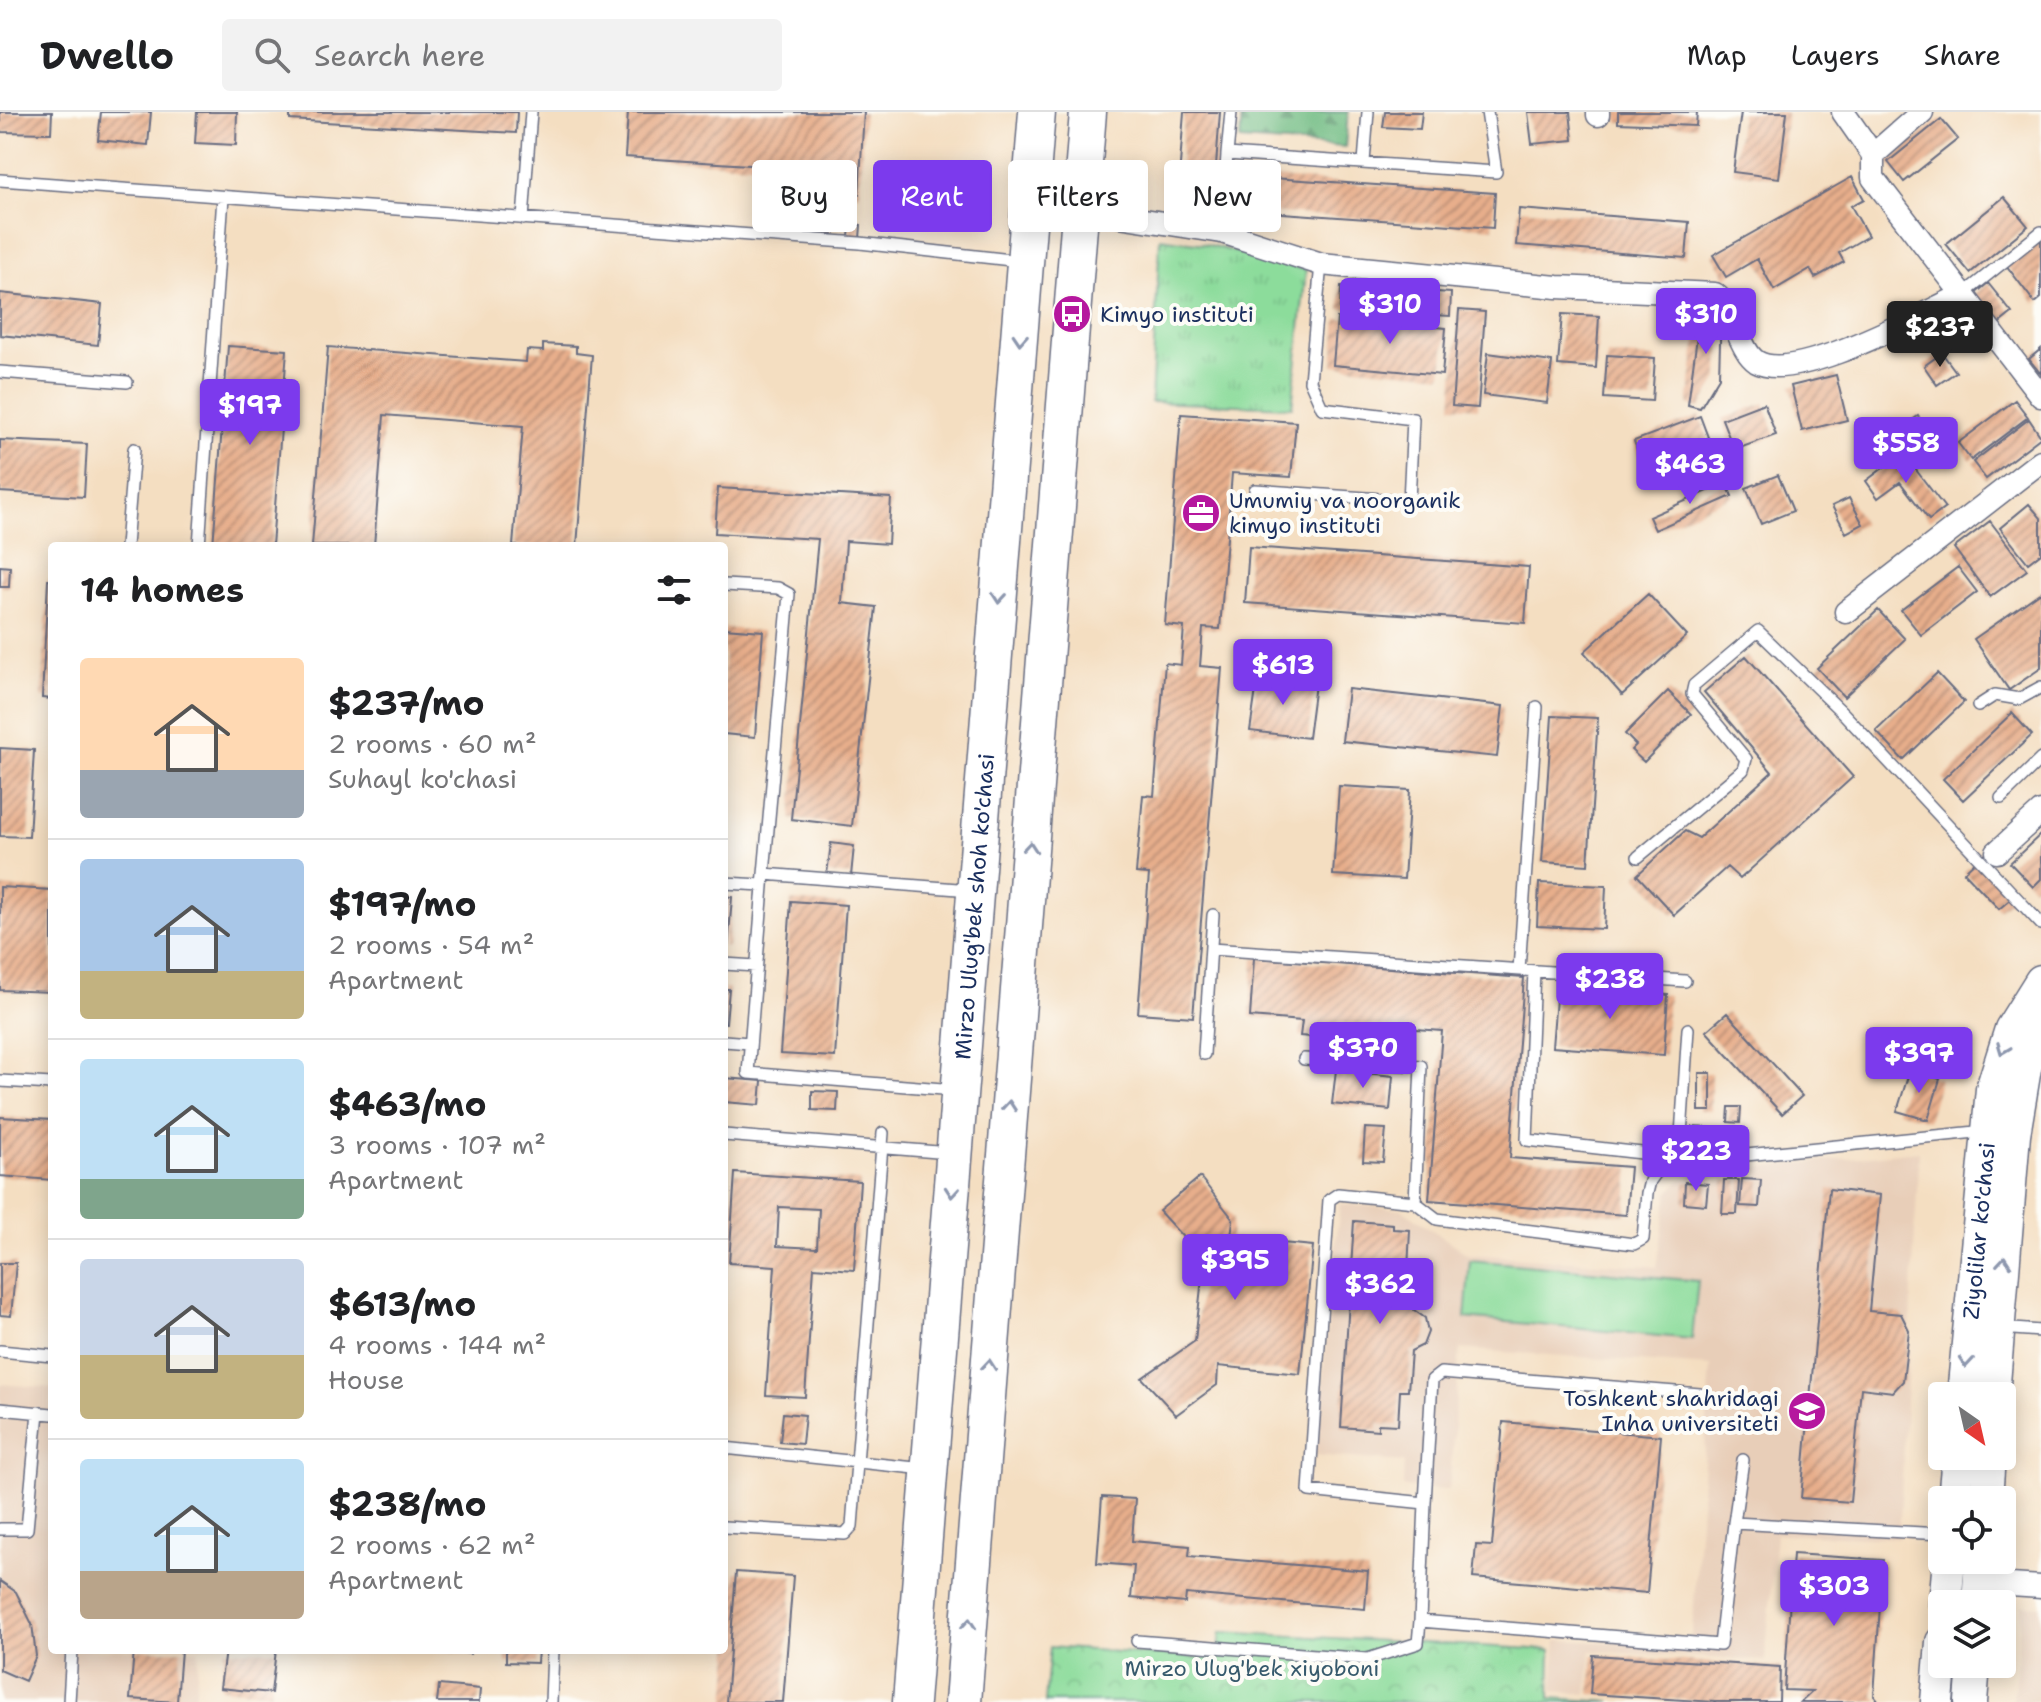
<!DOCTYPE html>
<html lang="en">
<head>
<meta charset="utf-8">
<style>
  body { margin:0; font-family:"Shantell Sans",sans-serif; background:#f2f2f2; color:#202124; height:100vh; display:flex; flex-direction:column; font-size:30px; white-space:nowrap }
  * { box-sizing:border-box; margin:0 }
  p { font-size:26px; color:#757577 }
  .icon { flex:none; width:44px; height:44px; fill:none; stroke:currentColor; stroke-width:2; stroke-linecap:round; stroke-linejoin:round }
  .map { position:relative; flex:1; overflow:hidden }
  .sheet { position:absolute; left:48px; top:430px; width:680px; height:1112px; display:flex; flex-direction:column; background:#fff; border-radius:8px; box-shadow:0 4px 20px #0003 }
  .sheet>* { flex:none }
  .top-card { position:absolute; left:752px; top:48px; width:760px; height:72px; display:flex; gap:16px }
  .needle { width:52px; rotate:146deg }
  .tools { position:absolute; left:1928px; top:1270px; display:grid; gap:16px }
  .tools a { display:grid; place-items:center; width:88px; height:88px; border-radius:8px; background:#fff; box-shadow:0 4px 20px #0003; font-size:40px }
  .price { position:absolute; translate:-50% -68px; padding:0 18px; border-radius:8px; background:#7c3aed; color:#fff; font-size:26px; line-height:52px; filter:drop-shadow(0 2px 4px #0008) }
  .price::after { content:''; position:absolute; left:50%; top:48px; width:24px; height:18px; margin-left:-12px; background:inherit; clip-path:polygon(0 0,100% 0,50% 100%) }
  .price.on { background:#222; color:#fff }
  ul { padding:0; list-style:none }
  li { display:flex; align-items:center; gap:24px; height:200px; padding:0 32px }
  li+li { border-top:2px solid #e0e0e0 }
  li span { display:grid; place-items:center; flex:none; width:224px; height:160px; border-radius:8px; color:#555 }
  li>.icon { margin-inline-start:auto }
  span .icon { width:96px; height:96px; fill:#fffc; stroke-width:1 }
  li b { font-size:34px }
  h2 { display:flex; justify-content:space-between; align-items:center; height:96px; padding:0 32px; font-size:34px }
  .chip { padding:0 28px; border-radius:8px; background:#fff; box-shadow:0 4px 20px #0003; font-size:28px; line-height:72px }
  .chip.on { background:#7c3aed; color:#fff }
  header { display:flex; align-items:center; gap:48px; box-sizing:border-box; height:112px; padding:0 40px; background:#fff; border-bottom:2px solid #e0e0e0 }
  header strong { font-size:38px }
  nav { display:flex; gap:44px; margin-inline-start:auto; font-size:28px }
  .search { width:560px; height:72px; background:#f2f2f2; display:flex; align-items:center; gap:20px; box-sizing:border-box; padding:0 28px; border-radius:8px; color:#757577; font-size:30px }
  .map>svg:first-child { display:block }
  .built { fill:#e8ceb8 }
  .grass { fill:url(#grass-tufts); stroke:#54867c; stroke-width:2 }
  .forest { fill:url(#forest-firs); stroke:#467670; stroke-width:2 }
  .park { fill:url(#park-crowns); stroke:#54867c; stroke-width:2 }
  .garden { fill:#8cdc9b; stroke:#54867c; stroke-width:2 }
  .building { fill:url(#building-hatch); fill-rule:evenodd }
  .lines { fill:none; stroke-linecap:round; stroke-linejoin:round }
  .lane-casing { stroke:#676c81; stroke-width:14 }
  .street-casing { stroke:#676c81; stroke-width:25 }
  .secondary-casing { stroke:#676c81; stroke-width:35 }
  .primary-casing { stroke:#676c81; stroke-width:39 }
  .lane { stroke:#fff; stroke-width:11 }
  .street { stroke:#fff; stroke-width:22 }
  .secondary { stroke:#fff; stroke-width:32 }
  .primary { stroke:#fff; stroke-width:36 }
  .oneway { stroke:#8d97ae }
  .labels { text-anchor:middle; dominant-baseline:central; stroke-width:8; stroke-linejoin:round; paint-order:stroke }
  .poi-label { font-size:22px; fill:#1b2f5e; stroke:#fdfcf7; text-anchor:start }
  .street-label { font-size:22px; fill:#1b2f5e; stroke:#fdfcf7 }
  .park-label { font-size:22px; fill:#375a6d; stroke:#fdfcf7 }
</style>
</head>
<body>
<header>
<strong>Dwello</strong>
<div class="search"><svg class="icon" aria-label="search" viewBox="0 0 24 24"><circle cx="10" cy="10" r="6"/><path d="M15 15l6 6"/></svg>Search here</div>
<nav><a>Map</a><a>Layers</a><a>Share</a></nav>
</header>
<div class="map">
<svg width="2041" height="1590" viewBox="0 0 2041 1590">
  <defs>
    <pattern id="grass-tufts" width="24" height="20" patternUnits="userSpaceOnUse" patternTransform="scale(2)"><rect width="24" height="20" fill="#8cdc9b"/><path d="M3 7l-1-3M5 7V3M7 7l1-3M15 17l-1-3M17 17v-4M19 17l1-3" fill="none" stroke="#78bd88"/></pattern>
    <pattern id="forest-firs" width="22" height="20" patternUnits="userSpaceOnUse" patternTransform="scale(2)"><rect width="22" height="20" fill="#71bc83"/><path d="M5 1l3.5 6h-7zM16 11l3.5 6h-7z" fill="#5c996e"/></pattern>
    <pattern id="park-crowns" width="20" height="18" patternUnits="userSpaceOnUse" patternTransform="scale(2)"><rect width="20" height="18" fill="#8cdc9b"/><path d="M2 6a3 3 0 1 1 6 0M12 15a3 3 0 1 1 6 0" fill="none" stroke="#78bd88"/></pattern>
    <pattern id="building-hatch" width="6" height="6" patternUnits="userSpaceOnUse" patternTransform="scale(2)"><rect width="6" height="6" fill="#e7ae8b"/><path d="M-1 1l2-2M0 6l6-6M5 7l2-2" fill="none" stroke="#ba8e75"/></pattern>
  </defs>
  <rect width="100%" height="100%" fill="#fdfcf7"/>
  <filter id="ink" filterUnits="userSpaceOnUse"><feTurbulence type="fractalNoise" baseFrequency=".0125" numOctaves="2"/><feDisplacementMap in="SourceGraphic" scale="16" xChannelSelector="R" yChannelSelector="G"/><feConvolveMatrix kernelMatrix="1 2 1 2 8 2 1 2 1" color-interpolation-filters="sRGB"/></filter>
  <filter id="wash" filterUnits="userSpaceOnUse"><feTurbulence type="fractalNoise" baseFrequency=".006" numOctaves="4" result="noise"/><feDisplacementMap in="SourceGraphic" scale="32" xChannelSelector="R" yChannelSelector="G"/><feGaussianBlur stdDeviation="1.8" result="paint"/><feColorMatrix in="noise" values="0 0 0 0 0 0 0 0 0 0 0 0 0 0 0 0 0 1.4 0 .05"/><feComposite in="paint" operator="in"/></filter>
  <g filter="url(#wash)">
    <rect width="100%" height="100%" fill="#f4dec1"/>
    <path class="built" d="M1919 1039 1899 1426 1776 1422 1765 1549 1591 1539 1587 1582 1553 1579 1557 1528 1691 1534 1711 1254 1460 1237 1449 1378 1403 1375 1404 1350 1315 1343 1340 1092 1402 1097 1467 1142 1657 1155 1668 1081 1686 1063Z
      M0 1272 52 1276V1538H199L195 1590H0Z
      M2022 1493 2041 1494V1590H2013Z"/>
    <path class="grass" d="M1160 126 1205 132 1306 158 1292 295 1151 290Z"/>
    <path class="forest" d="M1242 0H1348L1345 35 1240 28Z"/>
    <path class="park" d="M1221 1520 1551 1538 1550 1586 1611 1590H1045L1050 1535 1218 1547Z"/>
    <path class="garden" d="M1470 1148 1698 1169 1692 1227 1465 1206Z"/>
    <g id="blocks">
      <path class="building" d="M0 0H52L51 21 0 20Z
        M101 0H151L148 33 98 28Z
        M197 0H237L236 33 195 31Z
        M290 0H517L516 21 290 8Z
        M628 0H864L859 82 809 79 811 57 625 45Z
        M1184 0H1220L1213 95 1177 92Z
        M1385 0H1422L1420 17 1383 15Z
        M1528 0H1570L1573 28 1532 32Z
        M1618 0H1697L1696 14 1618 11Z
        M1741 0H1787L1779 66 1733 60Z
        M1941 7 1958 27 1904 70 1888 50Z
        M1243 64 1495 81 1493 116 1240 98Z
        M1852 65 1864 87 1851 94 1868 124 1839 141 1844 150 1815 166 1810 157 1774 178 1757 147 1726 165 1713 143Z
        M2004 85 2028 114 1970 161 1946 132Z
        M1519 97 1689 110 1686 146 1516 133Z
        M850 112 861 113 860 127 849 126Z
        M2041 127V186L2035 191 2006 153Z
        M1988 171 2012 201 1992 217 1968 188Z
        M1341 174 1451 181 1450 204 1340 197Z
        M0 181 102 192 98 233 0 223Z
        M1701 194 1721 196 1719 265 1700 296 1688 293Z
        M1459 198 1485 200 1478 296 1452 294Z
        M1562 202 1599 204 1596 256 1558 253Z
        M1337 206 1446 216 1442 263 1333 253Z
        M543 232 576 234V241L592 243 577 434H513L523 314 384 303 374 434H312L328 235 526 250 527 238 543 239Z
        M228 234 287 238 272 434H213Z
        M2041 237V262L2029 247Z
        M1488 241 1552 250 1547 291 1483 283Z
        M1942 241 1956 260 1937 273 1924 254Z
        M1607 243 1655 246 1652 289 1604 286Z
        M1836 263 1847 308 1802 319 1791 274Z
        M2015 288 2028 305 1971 348 1958 331Z
        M1764 291 1776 323 1734 338 1722 307Z
        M1181 302 1296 310 1291 365 1232 361 1220 517 1203 516 1200 554 1222 556 1193 905 1138 901 1149 762 1136 761 1143 683 1154 684 1165 551 1181 553 1184 515 1165 513Z
        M1700 304 1715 344 1648 369 1634 329Z
        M1918 304 1930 320 1904 339 1892 323Z
        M2029 307 2041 325 1986 367 1973 350Z
        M0 328 87 332 84 385 0 380Z
        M1903 341 1945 396 1929 408 1900 370 1878 386 1866 369Z
        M1778 363 1793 399 1761 412 1746 376Z
        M1726 371 1732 384 1655 418 1649 405Z
        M718 376 891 386 888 432 846 429 842 491 876 495 852 714 791 707 818 427 715 421Z
        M1849 386 1863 412 1846 421 1832 394Z
        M2029 392 2041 406V441L2028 451 2000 416Z
        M1990 409 2027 458 1990 485 1954 436Z
        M1249 435 1529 455 1525 511 1245 491Z
        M0 454 10 455 9 475H0Z
        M1958 455 1977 480 1921 523 1901 498Z
        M48 468H52V587L42 586Z
        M2041 480V556L2009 578 1974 527Z
        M1648 482 1687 524 1622 583 1584 540Z
        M1878 498 1905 527 1844 585 1817 556Z
        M724 516 763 519 755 625 724 622Z
        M1746 544 1853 665 1740 767 1727 755 1674 803 1637 763 1685 719 1699 726 1772 660 1704 580Z
        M1937 561 1964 590 1903 648 1876 619Z
        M1258 564 1315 572 1308 626 1250 619Z
        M1348 577 1503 594 1497 645 1342 629Z
        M1668 579 1691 602 1644 650 1631 638 1636 633 1625 622Z
        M2012 601 2032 623 1963 688 1943 667Z
        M1552 604 1598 606 1588 753 1542 750Z
        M0 636 34 638 29 725 0 724Z
        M1339 674 1410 678 1404 767 1333 763Z
        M2041 722V767L2033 775 2010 751Z
        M831 731 854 734 851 764 827 762Z
        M1978 747 2013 785 1999 797 1964 760Z
        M1539 771 1606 774 1604 817 1537 814Z
        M0 775 52 778V880L0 878Z
        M724 784 732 785 728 835H724Z
        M791 789 846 793 835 945 780 942Z
        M1254 846 1524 866 1510 1046 1630 1055 1626 1103 1429 1088 1442 919 1337 911 1336 927 1300 924 1302 909 1250 905Z
        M1557 874 1668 883 1664 943 1552 935Z
        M724 877H729L726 911H724Z
        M1727 901 1802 984 1782 1002 1706 919Z
        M1336 958 1393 964 1390 998 1332 992Z
        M1910 958 1940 967 1928 1008 1897 999Z
        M1699 961H1711V999H1699Z
        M724 966 762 969 760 993 724 990Z
        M812 979 838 980 837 999 812 998Z
        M1729 995H1741L1740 1011 1728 1010Z
        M0 1005 52 1008V1068L0 1064Z
        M1693 1015 1712 1016 1711 1035 1692 1034Z
        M1365 1016 1386 1017 1383 1050 1363 1049Z
        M735 1061 860 1069 854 1158 814 1155 805 1285 766 1283 775 1154 729 1151ZM779 1095 819 1097 817 1136 777 1134Z
        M1200 1065 1233 1107 1231 1126 1313 1134 1300 1262 1218 1254 1217 1273 1176 1303 1142 1266 1195 1229 1204 1148 1159 1099Z
        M1742 1067 1761 1068 1759 1095 1740 1094Z
        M1724 1068H1739L1737 1102H1722Z
        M1685 1070 1708 1072 1706 1093 1684 1091Z
        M1829 1077 1880 1083 1869 1199 1901 1202 1909 1218 1903 1269 1893 1280 1861 1276 1850 1390 1801 1386Z
        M1354 1109 1393 1112V1117L1410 1118 1408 1158 1416 1159 1414 1198 1425 1206 1428 1220 1423 1233 1411 1239 1408 1279H1400L1398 1313 1378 1312V1318L1341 1315Z
        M0 1151H16L11 1204 0 1203Z
        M783 1301 805 1303 802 1332 780 1330Z
        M1503 1310 1661 1324 1647 1481 1473 1466 1476 1433 1492 1434Z
        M1102 1385 1135 1387 1132 1429 1190 1434 1189 1444 1368 1459 1365 1497 1186 1482 1185 1491 1131 1486 1134 1454 1097 1451Z
        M1793 1442 1883 1448 1874 1584 1879 1590H1800L1812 1579 1784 1578Z
        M736 1460 793 1464 783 1590H726Z
        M0 1469 16 1480 32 1512 36 1544 25 1569 0 1558Z
        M134 1538H181L177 1590 130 1587Z
        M225 1538H276L271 1581 220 1576Z
        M443 1538H471L470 1542Z
        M506 1538H538L537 1551 506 1550Z
        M1593 1543 1780 1555 1779 1590H1715L1590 1582Z
        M439 1573 480 1577 479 1590H437Z"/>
    </g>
  </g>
  <g filter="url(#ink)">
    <use href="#blocks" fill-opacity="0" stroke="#676c81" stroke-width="2"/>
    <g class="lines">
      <g class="lane-casing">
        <path id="lane" d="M1227 42 1231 0
          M1364 50 1368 0
          M0 68 860 131 1020 149
          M523 107 531 0
          M1222 120 1227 42 1496 60 1487 0
          M1961 184 2041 120
          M0 260 127 270
          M1255 378 1409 389 1413 307 1322 296 1310 269 1321 152
          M126 434 134 337
          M199 434 223 85
          M724 473 778 476 789 482 764 762 971 778
          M1978 594 1995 583 2019 587 2041 575
          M2001 686 2041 647
          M1638 745 1743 658 1746 647 1692 582 1694 573 1758 519 1844 602 2041 812
          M764 762 748 961 955 978
          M724 771 763 773
          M1211 837 1685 869
          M724 852 756 854
          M1519 858 1537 595
          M1534 859 1527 1028 1668 1044 1681 1023 1688 917
          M724 929 750 931
          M1204 942 1213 803
          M1304 947 1421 954 1415 1090 1437 1107 1634 1132 1643 1127 1647 1081 1650 1069 1668 1044 1706 1047 1986 1019
          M0 969 52 972
          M724 1023 950 1041
          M1415 1090 1338 1082 1329 1088 1309 1379 1425 1391 1420 1509
          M1999 1216 2041 1219
          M0 1239 52 1244
          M0 1297 52 1302
          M724 1336 925 1357
          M1425 1391 1432 1268 1441 1261 1700 1282
          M1734 1411 1743 1348
          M724 1415 845 1422 852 1414 883 1021
          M0 1417H27L38 1300
          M1137 1529 1368 1547 1418 1531 1420 1509 1720 1533 1734 1411 1942 1422
          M69 1590 72 1538
          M551 1590 553 1538"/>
      </g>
      <g class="street-casing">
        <path id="street" d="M1843 0 1873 43V66L2041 284
          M1598 3V0
          M1873 43 1922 0
          M1080 98 1222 120 1321 152 1557 175 1715 182C1734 197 1739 239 1757 250 1796 272 1921 202 1961 184
          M1846 500 2041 349
          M1997 740 2041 700
          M1980 1471 2041 1475"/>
      </g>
      <g class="secondary-casing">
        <g id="secondary">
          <path id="s1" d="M1963 1284 1992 977 2011 917 2041 869"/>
          <path d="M1993 1284 2014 1022 2025 956 2041 911"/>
          <path d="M1954 1388 1958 1344"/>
          <path d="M1986 1388 1989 1344"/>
          <path d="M1945 1492 1949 1448"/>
          <path d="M1978 1492 1981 1448"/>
          <path d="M1937 1590 1942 1530"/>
          <path d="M1971 1590 1974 1552"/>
        </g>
      </g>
      <g class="primary-casing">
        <g id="primary">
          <path id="s2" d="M911 1590 1037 0"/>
          <path d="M963 1590 1088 0"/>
        </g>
      </g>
      <use href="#lane" class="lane"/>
      <use href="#street" class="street"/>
      <use href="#secondary" class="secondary"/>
      <use href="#primary" class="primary"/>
    </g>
    <defs><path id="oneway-chevron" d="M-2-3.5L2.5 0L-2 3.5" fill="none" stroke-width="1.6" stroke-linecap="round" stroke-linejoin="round" transform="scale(2)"/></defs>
    <g class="oneway">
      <use href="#oneway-chevron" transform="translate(1020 227) rotate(94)"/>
      <use href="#oneway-chevron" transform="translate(999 486) rotate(95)"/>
      <use href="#oneway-chevron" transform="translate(1030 735) rotate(-85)"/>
      <use href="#oneway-chevron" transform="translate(2003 937) rotate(111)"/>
      <use href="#oneway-chevron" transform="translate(1009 994) rotate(-85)"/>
      <use href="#oneway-chevron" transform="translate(952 1080) rotate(95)"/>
      <use href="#oneway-chevron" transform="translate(2004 1150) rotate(-85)"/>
      <use href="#oneway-chevron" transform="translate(1966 1250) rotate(95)"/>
      <use href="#oneway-chevron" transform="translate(989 1253) rotate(-85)"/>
      <use href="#oneway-chevron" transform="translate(969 1512) rotate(-85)"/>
    </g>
  </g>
  <defs>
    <g id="bus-disc" transform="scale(2)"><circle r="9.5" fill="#b5179e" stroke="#fdfcf7"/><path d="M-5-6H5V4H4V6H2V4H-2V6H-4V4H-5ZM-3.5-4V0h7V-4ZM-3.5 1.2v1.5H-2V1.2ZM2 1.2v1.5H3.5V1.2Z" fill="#fff"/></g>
    <g id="office-disc" transform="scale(2)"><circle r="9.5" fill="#b5179e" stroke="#fdfcf7"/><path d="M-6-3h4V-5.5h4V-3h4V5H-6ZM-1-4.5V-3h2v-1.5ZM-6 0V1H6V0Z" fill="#fff"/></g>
    <g id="university-disc" transform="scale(2)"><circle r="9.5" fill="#b5179e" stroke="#fdfcf7"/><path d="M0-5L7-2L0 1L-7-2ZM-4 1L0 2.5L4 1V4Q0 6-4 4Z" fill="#fff"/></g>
  </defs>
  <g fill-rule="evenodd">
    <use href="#bus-disc" x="1072" y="202"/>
    <use href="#office-disc" x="1201" y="401"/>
    <use href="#university-disc" x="1807" y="1299"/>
  </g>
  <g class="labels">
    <g class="poi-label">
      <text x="1100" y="202">Kimyo instituti</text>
      <text x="1229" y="388">Umumiy va noorganik<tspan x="1229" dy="25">kimyo instituti</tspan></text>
      <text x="1779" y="1286" text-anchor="end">Toshkent shahridagi<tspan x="1779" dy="25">Inha universiteti</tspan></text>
    </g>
    <g class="street-label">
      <text stroke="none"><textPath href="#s2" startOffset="798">Mirzo Ulug'bek shoh ko'chasi</textPath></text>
      <text stroke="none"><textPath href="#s1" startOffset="166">Ziyolilar ko'chasi</textPath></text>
    </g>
    <g class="park-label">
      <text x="1252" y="1556">Mirzo Ulug'bek xiyoboni</text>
    </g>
  </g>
</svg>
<div class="tools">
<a><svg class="needle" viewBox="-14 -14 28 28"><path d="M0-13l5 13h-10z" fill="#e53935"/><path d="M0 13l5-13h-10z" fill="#757577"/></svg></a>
<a><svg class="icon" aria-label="locate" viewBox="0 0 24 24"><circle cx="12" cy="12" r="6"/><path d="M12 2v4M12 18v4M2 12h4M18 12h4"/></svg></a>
<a><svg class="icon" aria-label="layers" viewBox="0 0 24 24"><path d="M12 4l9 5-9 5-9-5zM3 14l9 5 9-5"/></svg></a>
</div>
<b class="price" style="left:1390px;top:234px">$310</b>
<b class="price" style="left:1706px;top:244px">$310</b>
<b class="price on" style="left:1940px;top:257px">$237</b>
<b class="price" style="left:250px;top:335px">$197</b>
<b class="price" style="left:1906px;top:373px">$558</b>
<b class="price" style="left:1690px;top:394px">$463</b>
<b class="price" style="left:1283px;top:595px">$613</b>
<b class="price" style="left:1610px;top:909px">$238</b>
<b class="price" style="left:1363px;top:978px">$370</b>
<b class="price" style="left:1919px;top:983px">$397</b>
<b class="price" style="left:1696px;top:1081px">$223</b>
<b class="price" style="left:1235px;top:1190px">$395</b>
<b class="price" style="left:1380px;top:1214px">$362</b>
<b class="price" style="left:1834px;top:1516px">$303</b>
<div class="top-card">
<a class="chip">Buy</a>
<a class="chip on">Rent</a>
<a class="chip">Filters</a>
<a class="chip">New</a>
</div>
<section class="sheet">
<h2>14 homes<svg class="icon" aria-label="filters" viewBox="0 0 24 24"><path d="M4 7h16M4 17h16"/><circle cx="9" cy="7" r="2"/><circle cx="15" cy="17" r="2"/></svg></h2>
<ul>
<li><span style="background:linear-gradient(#ffd9b3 70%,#9aa5b1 0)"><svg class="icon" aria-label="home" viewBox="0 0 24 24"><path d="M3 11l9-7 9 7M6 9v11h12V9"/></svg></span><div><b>$237/mo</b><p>2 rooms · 60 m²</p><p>Suhayl ko'chasi</p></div></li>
<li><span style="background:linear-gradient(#a9c7e8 70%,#c2b280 0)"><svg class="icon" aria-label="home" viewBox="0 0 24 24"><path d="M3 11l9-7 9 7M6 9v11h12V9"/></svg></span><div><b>$197/mo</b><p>2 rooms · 54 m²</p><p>Apartment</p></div></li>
<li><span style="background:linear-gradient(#bfe0f5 75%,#7fa58c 0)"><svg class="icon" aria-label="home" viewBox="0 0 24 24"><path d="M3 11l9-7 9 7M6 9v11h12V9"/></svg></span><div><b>$463/mo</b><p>3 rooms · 107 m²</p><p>Apartment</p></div></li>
<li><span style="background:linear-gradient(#c9d6e8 60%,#c2b280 0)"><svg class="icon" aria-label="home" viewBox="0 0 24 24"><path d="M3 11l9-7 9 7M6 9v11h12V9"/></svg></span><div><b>$613/mo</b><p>4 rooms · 144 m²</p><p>House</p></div></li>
<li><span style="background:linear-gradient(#bfe0f5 70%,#b9a48a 0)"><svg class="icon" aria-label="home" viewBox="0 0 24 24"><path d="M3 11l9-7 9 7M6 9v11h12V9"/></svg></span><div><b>$238/mo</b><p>2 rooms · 62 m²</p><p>Apartment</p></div></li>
</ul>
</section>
</div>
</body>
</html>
